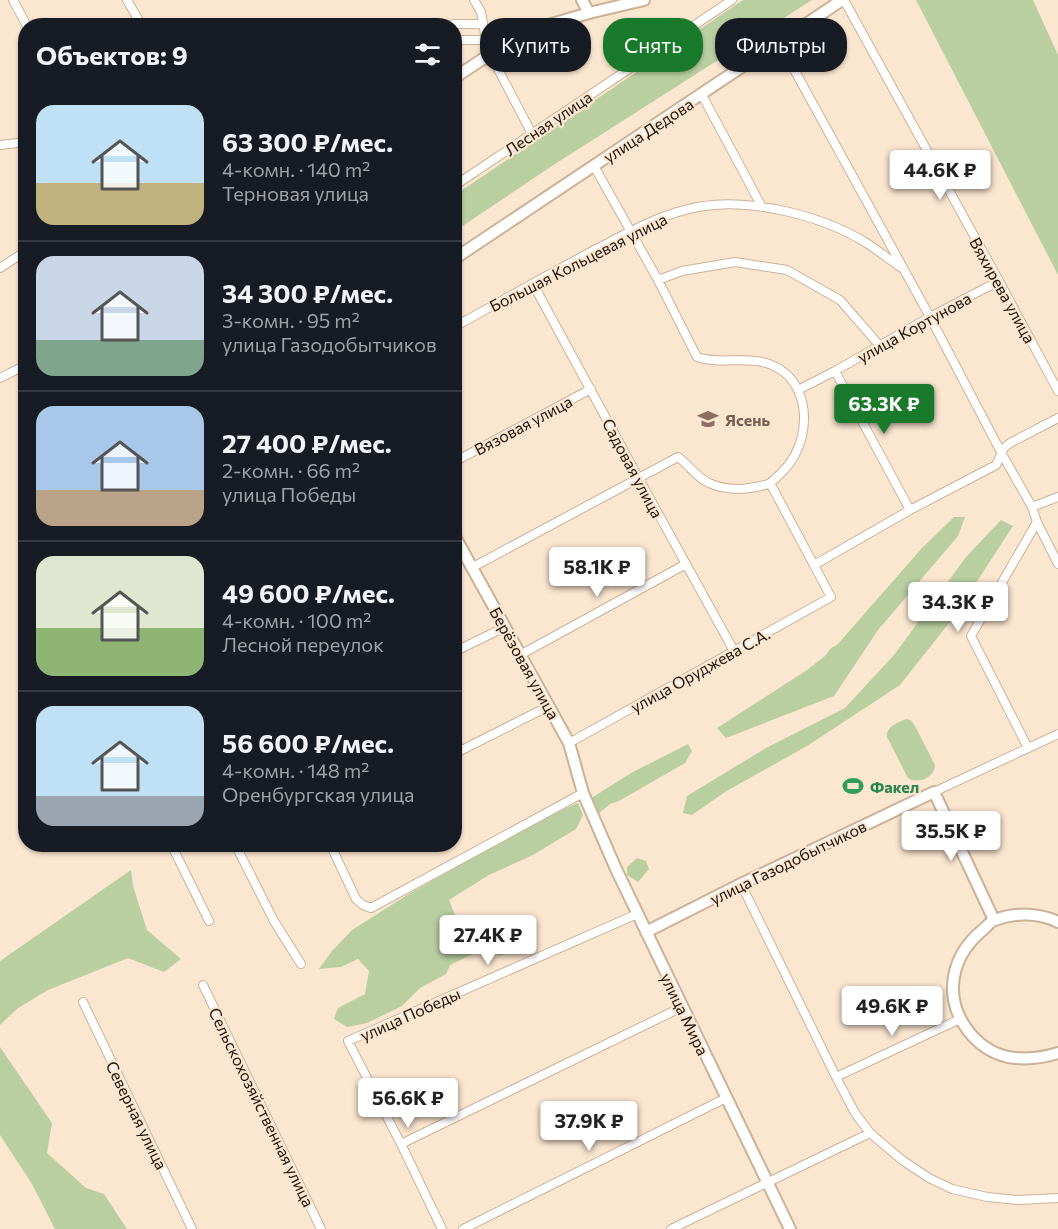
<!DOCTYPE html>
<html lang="ru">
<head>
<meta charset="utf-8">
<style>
  body { margin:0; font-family:Commissioner,sans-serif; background:#242831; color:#f1f3f6; height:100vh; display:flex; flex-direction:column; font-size:22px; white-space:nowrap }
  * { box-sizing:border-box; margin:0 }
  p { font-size:20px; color:#9ea1a6 }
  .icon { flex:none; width:33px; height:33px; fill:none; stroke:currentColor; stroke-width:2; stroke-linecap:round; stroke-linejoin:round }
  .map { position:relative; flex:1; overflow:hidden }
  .drawer { position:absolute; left:18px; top:18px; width:444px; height:834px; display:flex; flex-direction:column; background:#171b24; border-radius:24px; box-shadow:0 2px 4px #0004 }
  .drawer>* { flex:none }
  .hud { position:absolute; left:480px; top:18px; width:488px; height:54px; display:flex; gap:12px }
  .price { position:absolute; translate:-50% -51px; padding:0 14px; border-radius:6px; background:#fff; color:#222; font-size:20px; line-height:39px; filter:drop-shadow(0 2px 3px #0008) }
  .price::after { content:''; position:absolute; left:50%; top:36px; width:18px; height:14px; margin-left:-9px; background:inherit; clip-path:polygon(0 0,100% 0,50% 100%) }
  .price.selected { background:#197a2b; color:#fff }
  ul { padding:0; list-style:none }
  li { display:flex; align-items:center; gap:18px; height:150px; padding:0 18px }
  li+li { border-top:2px solid #363941 }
  li span { display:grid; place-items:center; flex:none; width:168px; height:120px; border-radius:18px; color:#555 }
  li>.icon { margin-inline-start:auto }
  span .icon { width:72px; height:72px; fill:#fffc; stroke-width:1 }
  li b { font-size:26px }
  h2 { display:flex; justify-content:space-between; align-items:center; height:72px; padding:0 18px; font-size:26px }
  .tag { padding:0 21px; border-radius:24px; background:#171b24; box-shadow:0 2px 4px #0004; font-size:21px; line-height:54px }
  .tag.selected { background:#197a2b; color:#fff }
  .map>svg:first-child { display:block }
  .green { fill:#b9cfa1 }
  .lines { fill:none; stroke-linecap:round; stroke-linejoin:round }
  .street-casing { stroke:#cbb297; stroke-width:10 }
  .secondary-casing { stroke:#cbb297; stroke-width:14 }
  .street { stroke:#fff; stroke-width:8 }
  .secondary { stroke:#fff; stroke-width:10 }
  .labels { text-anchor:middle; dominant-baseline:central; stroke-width:4.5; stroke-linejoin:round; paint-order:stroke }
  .street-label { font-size:16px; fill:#1c1309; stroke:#fbe6d0 }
  .education-label { font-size:16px; font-weight:bold; fill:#785e54; stroke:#fbe6d0; text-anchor:start }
  .leisure-label { font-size:16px; font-weight:bold; fill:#27864d; stroke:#fbe6d0; text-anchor:start }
</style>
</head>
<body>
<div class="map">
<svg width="1058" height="1229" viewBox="0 0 1058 1229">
  <rect width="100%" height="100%" fill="#fbe6d0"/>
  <path class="green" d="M743 0H812L555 164 455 231V195Z
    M916 0H1033L1058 55V275Z
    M954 517H965L958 536 878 630 834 696 726 738 717 728 807 670 825 656 831 648 837 645 922 548Z
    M1001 520 1013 526 953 618 900 685 807 746 725 792 692 815 683 813 687 796 766 748 845 708 894 655 966 557Z
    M906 719 911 720 915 726 935 765C935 777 918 785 908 778L887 737C886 726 898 723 906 719Z
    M688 744 692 751 685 763 619 801 610 804 597 815 590 799 631 773Z
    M578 803 583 815 576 829 533 855 489 875 449 900 457 920 475 921 486 919 503 929 517 949 500 956 485 948 450 965 446 974 420 988 402 1006 367 1023 347 1027 334 1019 338 1008 365 994 369 971 358 959 341 967 319 969 332 951 352 930 412 892 548 816Z
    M637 858 646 861 649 869 638 882 627 875V867Z
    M131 870 133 886 147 930 181 959 164 972 128 958 48 990 18 1008 0 1025V961Z
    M0 1047 52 1123 47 1153 86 1188 104 1194 127 1229H55L32 1184 0 1135Z"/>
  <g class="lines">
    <g class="street-casing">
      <path id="street" d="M13 0 27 26
        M127 0 142 26
        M474 0 481 12 486 40 499 71 532 134
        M844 0 999 281 1058 391
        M446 26 454 24H483
        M454 42 463 40H486
        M779 42 930 317 1002 454 1032 507 1037 522 1058 564
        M702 95 762 207
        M0 145 26 142
        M454 186 732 0
        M0 268 26 251
        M658 280 682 271 735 262 787 270 840 300 880 346
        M533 284 638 477 734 651
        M454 327C504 300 552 272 602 246 633 230 664 213 698 207 750 197 824 216 868 244 880 252 890 260 902 268
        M835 371 910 510
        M0 378 26 365
        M798 390 835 371 930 317 999 281
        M454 462 591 389
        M1032 507 1058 497
        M814 565 910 510 996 465 1004 448 1010 443 1058 418
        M473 567 678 457C689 465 696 477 709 483 719 488 730 489 741 489 750 488 760 487 768 484 773 482 778 476 782 472 810 446 814 389 778 368 752 353 723 366 697 357L658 280 594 166
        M454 652 505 627
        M520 655 686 564
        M569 743 831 597 770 483
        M1028 748 971 636 1037 522
        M454 754 549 706
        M934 792 1058 734
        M171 844 209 921
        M235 844 274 921 301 964
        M330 844 356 899 363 905 371 908 583 793
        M741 884 836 1077 855 1113 870 1133 902 1160 929 1178 952 1189 987 1197 1019 1200 1058 1198
        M203 985 321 1229
        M83 1002 192 1229
        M836 1077 960 1019
        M401 1144 682 1007
        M442 1229 401 1144 348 1041 637 914
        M463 1229 726 1098
        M671 1229 870 1133"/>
    </g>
    <g class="secondary-casing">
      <path id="secondary" d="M582 0 589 13
        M454 78 492 53 538 28 589 13 644 0
        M454 259 842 0
        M454 535 569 743 583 793 616 869 790 1229
        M1058 922C1040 913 1015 912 995 920 991 921 988 925 985 928 966 943 954 962 953 986 952 1019 977 1050 1008 1057 1025 1060 1042 1058 1058 1053
        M646 932 741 884 934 792 994 920"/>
    </g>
    <use href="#street" class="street"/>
    <use href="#secondary" class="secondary"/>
  </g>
  <defs>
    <g id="school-bare" transform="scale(1.62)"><path d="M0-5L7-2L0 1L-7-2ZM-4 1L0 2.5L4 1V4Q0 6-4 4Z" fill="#8d6e63" stroke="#fbe6d0" stroke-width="2.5" paint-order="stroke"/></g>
    <g id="stadium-bare" transform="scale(1.62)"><path d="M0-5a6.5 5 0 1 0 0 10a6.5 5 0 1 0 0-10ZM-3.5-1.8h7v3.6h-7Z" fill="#2e9e5b" stroke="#fbe6d0" stroke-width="2.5" paint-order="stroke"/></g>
  </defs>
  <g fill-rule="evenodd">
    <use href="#school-bare" x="708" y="419"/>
    <use href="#stadium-bare" x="853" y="786"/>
  </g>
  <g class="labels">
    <g class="street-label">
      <text transform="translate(548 123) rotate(-34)">Лесная улица</text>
      <text transform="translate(648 130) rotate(-33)">улица Дедова</text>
      <text transform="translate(578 262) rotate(-27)">Большая Кольцевая улица</text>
      <text transform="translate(1003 290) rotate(61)">Вяхирева улица</text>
      <text transform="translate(914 327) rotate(-29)">улица Кортунова</text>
      <text transform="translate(523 425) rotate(-28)">Вязовая улица</text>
      <text transform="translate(633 468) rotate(62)">Садовая улица</text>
      <text transform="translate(525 663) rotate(61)">Берёзовая улица</text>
      <text transform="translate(700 670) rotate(-29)">улица Оруджева С.А.</text>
      <text transform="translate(788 862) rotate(-26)">улица Газодобытчиков</text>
      <text transform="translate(410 1014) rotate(-24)">улица Победы</text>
      <text transform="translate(685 1014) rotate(64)">улица Мира</text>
      <text transform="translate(262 1107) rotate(64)">Сельскохозяйственная улица</text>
      <text transform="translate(137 1115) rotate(64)">Северная улица</text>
    </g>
    <g class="education-label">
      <text x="725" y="419">Ясень</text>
    </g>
    <g class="leisure-label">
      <text x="870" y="786">Факел</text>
    </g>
  </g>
</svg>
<b class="price" style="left:940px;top:201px">44.6K ₽</b>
<b class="price selected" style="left:884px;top:435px">63.3K ₽</b>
<b class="price" style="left:597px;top:598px">58.1K ₽</b>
<b class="price" style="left:958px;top:633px">34.3K ₽</b>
<b class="price" style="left:951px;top:862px">35.5K ₽</b>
<b class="price" style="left:488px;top:966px">27.4K ₽</b>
<b class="price" style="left:892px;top:1037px">49.6K ₽</b>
<b class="price" style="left:408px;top:1129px">56.6K ₽</b>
<b class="price" style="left:589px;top:1152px">37.9K ₽</b>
<div class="hud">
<a class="tag">Купить</a>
<a class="tag selected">Снять</a>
<a class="tag">Фильтры</a>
</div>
<section class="drawer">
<h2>Объектов: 9<svg class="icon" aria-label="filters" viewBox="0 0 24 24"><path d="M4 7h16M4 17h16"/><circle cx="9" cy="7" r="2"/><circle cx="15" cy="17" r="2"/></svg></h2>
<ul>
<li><span style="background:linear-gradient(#bfe0f5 65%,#c2b280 0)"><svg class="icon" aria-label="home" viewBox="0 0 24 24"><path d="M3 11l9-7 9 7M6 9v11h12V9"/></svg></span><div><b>63 300 ₽/мес.</b><p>4-комн. · 140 m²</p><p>Терновая улица</p></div></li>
<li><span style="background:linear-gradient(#c9d6e8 70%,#7fa58c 0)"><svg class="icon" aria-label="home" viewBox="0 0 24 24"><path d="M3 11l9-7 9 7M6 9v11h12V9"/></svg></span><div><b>34 300 ₽/мес.</b><p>3-комн. · 95 m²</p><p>улица Газодобытчиков</p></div></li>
<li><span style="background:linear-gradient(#a9c7e8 70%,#b9a48a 0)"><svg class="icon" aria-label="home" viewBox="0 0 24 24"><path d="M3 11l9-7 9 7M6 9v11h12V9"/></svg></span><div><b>27 400 ₽/мес.</b><p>2-комн. · 66 m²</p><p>улица Победы</p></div></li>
<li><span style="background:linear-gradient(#dfe7d0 60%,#8fb573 0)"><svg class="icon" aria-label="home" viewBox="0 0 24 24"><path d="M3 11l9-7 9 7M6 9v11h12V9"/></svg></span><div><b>49 600 ₽/мес.</b><p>4-комн. · 100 m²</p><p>Лесной переулок</p></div></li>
<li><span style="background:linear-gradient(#bfe0f5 75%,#9aa5b1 0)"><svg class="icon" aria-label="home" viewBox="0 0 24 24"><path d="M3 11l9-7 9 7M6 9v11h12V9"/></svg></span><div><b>56 600 ₽/мес.</b><p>4-комн. · 148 m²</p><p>Оренбургская улица</p></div></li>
</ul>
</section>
</div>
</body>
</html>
